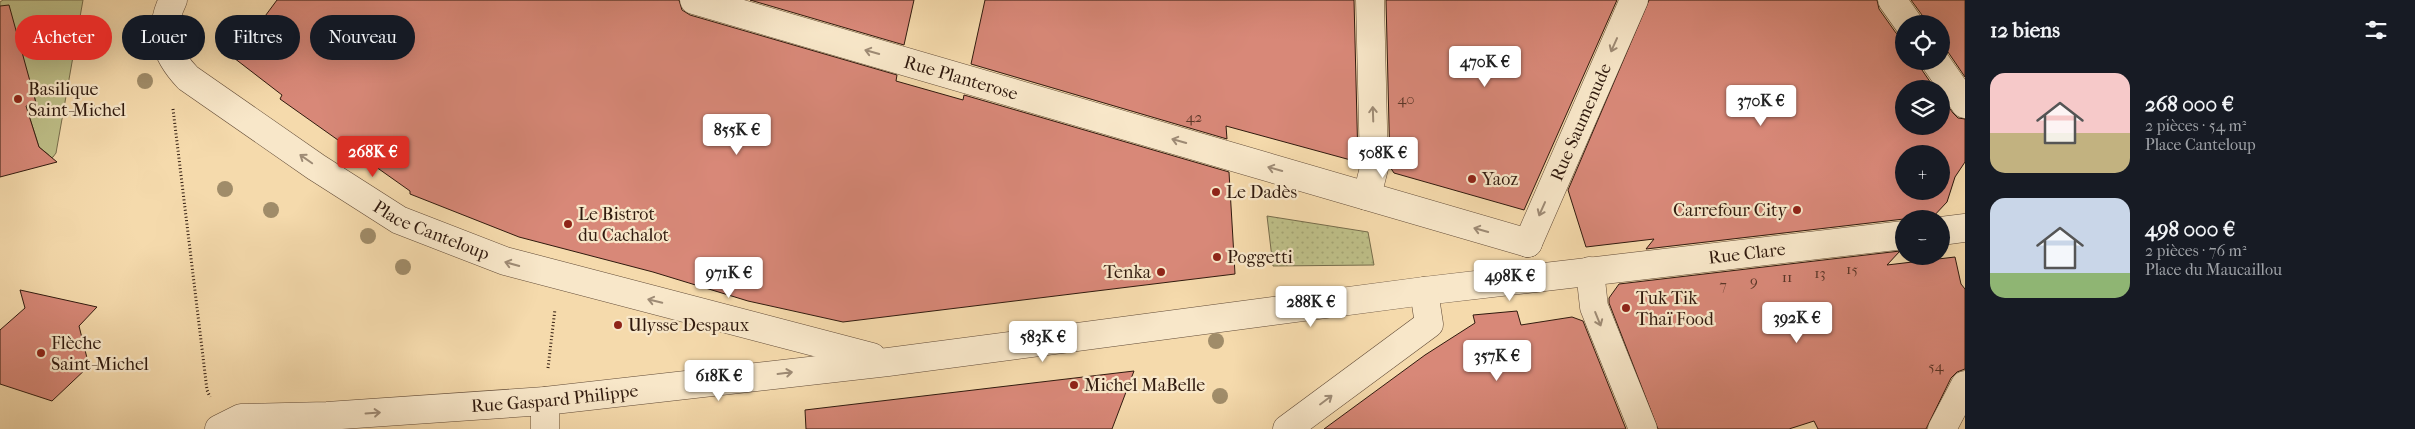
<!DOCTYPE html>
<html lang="fr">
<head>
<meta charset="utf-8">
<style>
  body { margin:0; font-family:"IM FELL French Canon",serif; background:#20242c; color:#f1f3f6; height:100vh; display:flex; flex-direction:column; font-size:19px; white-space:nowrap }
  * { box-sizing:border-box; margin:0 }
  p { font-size:16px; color:#9ea1a6 }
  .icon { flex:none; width:28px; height:28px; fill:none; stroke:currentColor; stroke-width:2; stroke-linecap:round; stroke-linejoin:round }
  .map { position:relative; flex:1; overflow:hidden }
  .panel { display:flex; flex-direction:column; background:#171b24; width:450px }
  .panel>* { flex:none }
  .top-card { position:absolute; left:15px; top:15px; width:475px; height:45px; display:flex; gap:10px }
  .fabs { position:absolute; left:1895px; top:15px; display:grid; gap:10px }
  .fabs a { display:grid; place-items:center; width:55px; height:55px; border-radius:50%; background:#171b24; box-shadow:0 5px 20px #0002; font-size:25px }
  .price { position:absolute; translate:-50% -42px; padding:0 11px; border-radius:5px; background:#fff; color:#222; font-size:16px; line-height:32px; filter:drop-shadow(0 1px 2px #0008) }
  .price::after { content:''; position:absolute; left:50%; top:30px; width:15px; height:11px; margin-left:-8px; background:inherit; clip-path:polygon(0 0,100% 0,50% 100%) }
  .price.on { background:#d93025; color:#fff }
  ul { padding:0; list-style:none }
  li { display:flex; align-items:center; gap:15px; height:125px; padding:0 25px }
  li span { display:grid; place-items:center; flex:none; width:140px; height:100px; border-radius:15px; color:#555 }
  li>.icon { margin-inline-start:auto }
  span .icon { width:60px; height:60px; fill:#fffc; stroke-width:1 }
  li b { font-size:21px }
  h2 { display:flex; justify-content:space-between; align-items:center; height:60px; padding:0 25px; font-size:21px }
  .pill { padding:0 18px; border-radius:22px; background:#171b24; box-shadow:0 5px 20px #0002; font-size:18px; line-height:45px }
  .pill.on { background:#d93025; color:#fff }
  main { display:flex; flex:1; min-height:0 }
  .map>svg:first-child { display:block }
  .green { fill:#bebf88; stroke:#776c4b }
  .park { fill:url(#park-dots); stroke:#776c4b }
  .building { fill:#d88878; stroke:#301a0e; fill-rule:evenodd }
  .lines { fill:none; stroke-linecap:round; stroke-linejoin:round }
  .minor-casing { stroke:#614a36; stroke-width:29 }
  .path { stroke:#301a0e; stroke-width:3; stroke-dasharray:1 2.5; stroke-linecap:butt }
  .minor { stroke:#f8e7c9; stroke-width:28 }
  .tree { fill:#a08c69 }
  .oneway { stroke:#9e8b75 }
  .poi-dot { fill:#8f2418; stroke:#f8e7c9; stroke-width:2 }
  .labels { text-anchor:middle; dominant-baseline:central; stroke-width:4.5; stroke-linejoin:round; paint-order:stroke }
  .number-label { font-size:15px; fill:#5a3628 }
  .street-label { font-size:18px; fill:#301a0e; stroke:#f8e7c9 }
  .poi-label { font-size:18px; fill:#301a0e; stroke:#f8e7c9; text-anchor:start }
</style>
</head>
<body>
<main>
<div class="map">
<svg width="1965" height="429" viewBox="0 0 1965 429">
  <defs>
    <pattern id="park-dots" width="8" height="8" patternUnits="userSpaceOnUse" patternTransform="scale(1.25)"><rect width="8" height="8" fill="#bebf88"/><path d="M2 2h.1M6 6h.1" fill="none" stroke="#a4a474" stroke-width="1.8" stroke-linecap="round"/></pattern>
  </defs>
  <rect width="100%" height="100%" fill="#f5daac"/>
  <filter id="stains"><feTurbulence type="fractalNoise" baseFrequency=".004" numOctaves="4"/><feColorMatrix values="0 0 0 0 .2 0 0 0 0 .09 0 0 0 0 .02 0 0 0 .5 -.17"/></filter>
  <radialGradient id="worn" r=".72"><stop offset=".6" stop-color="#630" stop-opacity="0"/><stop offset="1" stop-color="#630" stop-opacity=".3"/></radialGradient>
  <path class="green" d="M3 0H83L56 153 53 157 45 162 49 155 39 147 26 106 36 103 34 93 23 96V55L20 46 10 49 0 19V2Z"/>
  <path class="park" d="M1267 216 1368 232 1374 265 1273 266Z"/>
  <path class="building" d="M277 0H679L682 10 690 15 897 75 896 81 963 100 964 95 1229 172 1235 274 843 322 748 301 653 272 519 237 410 194V191L280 99 282 95 234 58Z
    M750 0H914L904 45Z
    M985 0H1354L1358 162 1226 126 1227 139 971 64Z
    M1386 0H1617L1524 210 1394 173 1390 167Z
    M1649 0H1877L1879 9 1896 33 1904 38V61H1920L1922 70 1935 89H1904V126H1941V97L1953 113 1958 118 1965 119V162L1955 177 1947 202 1931 219H1904L1646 249 1654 239 1586 247 1568 190ZM1904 154H1941V191H1904Z
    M1911 0H1965V77L1948 52 1941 47V24H1924L1922 15Z
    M9 5 36 103 26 106 39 147 57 162 0 177V6Z
    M1900 251 1887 265 1955 257 1961 284 1965 289V369L1957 372 1951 378 1926 429H1818L1814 421 1789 429H1658L1609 303V298L1619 284Z
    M20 290 97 307 79 326 89 366 52 401 0 384V330L25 308Z
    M1517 311 1521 325 1572 317 1583 321 1626 429H1324L1425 355 1475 323 1473 315Z
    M1134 371 1112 429H806L805 410Z"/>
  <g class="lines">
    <g class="minor-casing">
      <g id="minor">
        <path id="s1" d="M173 0C158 31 165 54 188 78L316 167 399 220 505 261 872 357"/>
        <path id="s2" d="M694 0 1528 243"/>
        <path d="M1892 0 1909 24"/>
        <path d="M1935 61 1965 104"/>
        <path d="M1367 196 1374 168 1370 0"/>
        <path d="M1941 231 1965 228"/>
        <path id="s3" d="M1528 243 1634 0"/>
        <path d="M1590 271 1594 307 1643 429"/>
        <path id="s4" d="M219 429 241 418 327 416 545 401 888 362 1424 291 1904 235"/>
        <path d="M545 429V401"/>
        <path d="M1287 429 1429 324 1424 291"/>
        <path d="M1942 429 1965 385"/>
      </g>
    </g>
    <path class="path" d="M173 109 207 390 210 397
      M548 368 555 309"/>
    <use href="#minor" class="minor"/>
  </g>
  <g class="tree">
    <circle cx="145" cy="81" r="8"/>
    <circle cx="88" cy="110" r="8"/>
    <circle cx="225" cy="189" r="8"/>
    <circle cx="271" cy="210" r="8"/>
    <circle cx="368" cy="236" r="8"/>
    <circle cx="403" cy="267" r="8"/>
    <circle cx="1216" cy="341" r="8"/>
    <circle cx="1220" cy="396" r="8"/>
  </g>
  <defs><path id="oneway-shaft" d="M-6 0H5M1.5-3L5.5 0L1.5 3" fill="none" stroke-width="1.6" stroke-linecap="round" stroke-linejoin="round" transform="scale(1.25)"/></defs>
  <g class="oneway">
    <use href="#oneway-shaft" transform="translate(1614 45) rotate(114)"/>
    <use href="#oneway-shaft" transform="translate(872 52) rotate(-164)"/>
    <use href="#oneway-shaft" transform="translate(1373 114) rotate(-92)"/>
    <use href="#oneway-shaft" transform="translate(1179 141) rotate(-164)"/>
    <use href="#oneway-shaft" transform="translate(306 159) rotate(-145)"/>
    <use href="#oneway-shaft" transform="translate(1275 169) rotate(-164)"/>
    <use href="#oneway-shaft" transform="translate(1542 209) rotate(114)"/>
    <use href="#oneway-shaft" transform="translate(1481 230) rotate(-164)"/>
    <use href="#oneway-shaft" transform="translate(512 264) rotate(-164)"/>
    <use href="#oneway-shaft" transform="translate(655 301) rotate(-166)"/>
    <use href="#oneway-shaft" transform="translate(1598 319) rotate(68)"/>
    <use href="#oneway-shaft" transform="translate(785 373) rotate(-7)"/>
    <use href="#oneway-shaft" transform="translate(1326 400) rotate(-37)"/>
    <use href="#oneway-shaft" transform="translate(373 413) rotate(-4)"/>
  </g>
  <g class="poi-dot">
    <circle cx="18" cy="99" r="5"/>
    <circle cx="1472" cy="179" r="5"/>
    <circle cx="1216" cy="192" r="5"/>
    <circle cx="1797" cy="210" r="5"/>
    <circle cx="568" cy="224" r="5"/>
    <circle cx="1217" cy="257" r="5"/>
    <circle cx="1161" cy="272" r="5"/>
    <circle cx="1626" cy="308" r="5"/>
    <circle cx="618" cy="325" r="5"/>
    <circle cx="41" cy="353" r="5"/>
    <circle cx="1074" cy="385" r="5"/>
  </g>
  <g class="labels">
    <g class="number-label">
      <text x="1406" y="99">40</text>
      <text x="1194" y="117">42</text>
      <text x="1852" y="269">15</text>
      <text x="1820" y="273">13</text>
      <text x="1787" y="277">11</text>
      <text x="1754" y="281">9</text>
      <text x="1723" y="285">7</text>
      <text x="1936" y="366">54</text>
    </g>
    <g class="street-label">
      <text stroke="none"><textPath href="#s2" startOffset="278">Rue Planterose</textPath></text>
      <text stroke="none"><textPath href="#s3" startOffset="132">Rue Saumenude</textPath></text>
      <text stroke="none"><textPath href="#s1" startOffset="374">Place Canteloup</textPath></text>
      <text stroke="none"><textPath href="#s4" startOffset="1540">Rue Clare</textPath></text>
      <text stroke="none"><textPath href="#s4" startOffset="339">Rue Gaspard Philippe</textPath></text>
    </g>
    <g class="poi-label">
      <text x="28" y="89">Basilique<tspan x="28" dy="21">Saint-Michel</tspan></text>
      <text x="1482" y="179">Yaoz</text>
      <text x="1226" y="192">Le Dadès</text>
      <text x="1787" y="210" text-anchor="end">Carrefour City</text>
      <text x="578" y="214">Le Bistrot<tspan x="578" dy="21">du Cachalot</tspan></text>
      <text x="1227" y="257">Poggetti</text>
      <text x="1151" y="272" text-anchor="end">Tenka</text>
      <text x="1636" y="298">Tuk Tik<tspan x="1636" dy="21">Thaï Food</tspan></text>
      <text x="628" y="325">Ulysse Despaux</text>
      <text x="51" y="343">Flèche<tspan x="51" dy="21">Saint-Michel</tspan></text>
      <text x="1084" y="385">Michel MaBelle</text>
    </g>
  </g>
  <rect width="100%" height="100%" filter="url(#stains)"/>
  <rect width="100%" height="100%" fill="url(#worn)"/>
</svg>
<div class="fabs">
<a><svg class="icon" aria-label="locate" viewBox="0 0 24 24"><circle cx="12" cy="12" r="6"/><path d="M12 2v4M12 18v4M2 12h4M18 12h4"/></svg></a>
<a><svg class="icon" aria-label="layers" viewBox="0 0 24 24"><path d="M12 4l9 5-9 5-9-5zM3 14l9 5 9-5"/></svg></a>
<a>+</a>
<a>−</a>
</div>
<b class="price" style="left:1485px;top:88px">470K €</b>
<b class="price" style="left:1761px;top:127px">370K €</b>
<b class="price" style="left:737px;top:156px">855K €</b>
<b class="price on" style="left:373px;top:178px">268K €</b>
<b class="price" style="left:1383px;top:179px">508K €</b>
<b class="price" style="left:729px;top:299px">971K €</b>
<b class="price" style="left:1510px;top:302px">498K €</b>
<b class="price" style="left:1311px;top:328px">288K €</b>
<b class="price" style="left:1797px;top:344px">392K €</b>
<b class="price" style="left:1043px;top:363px">583K €</b>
<b class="price" style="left:1497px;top:382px">357K €</b>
<b class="price" style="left:719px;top:402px">618K €</b>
<div class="top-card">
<a class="pill on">Acheter</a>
<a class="pill">Louer</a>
<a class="pill">Filtres</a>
<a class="pill">Nouveau</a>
</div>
</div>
<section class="panel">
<h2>12 biens<svg class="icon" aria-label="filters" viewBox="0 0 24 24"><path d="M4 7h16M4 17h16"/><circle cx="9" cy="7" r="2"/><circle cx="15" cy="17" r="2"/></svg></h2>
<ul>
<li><span style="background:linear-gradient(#f6c9c9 60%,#c2b280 0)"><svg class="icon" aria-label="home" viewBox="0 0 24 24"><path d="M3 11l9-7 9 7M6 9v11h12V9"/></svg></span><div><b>268 000 €</b><p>2 pièces · 54 m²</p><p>Place Canteloup</p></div></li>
<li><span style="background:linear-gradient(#c9d6e8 75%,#8fb573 0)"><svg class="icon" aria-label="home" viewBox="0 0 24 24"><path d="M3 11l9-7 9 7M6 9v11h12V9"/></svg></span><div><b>498 000 €</b><p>2 pièces · 76 m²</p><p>Place du Maucaillou</p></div></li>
</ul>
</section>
</main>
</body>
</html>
